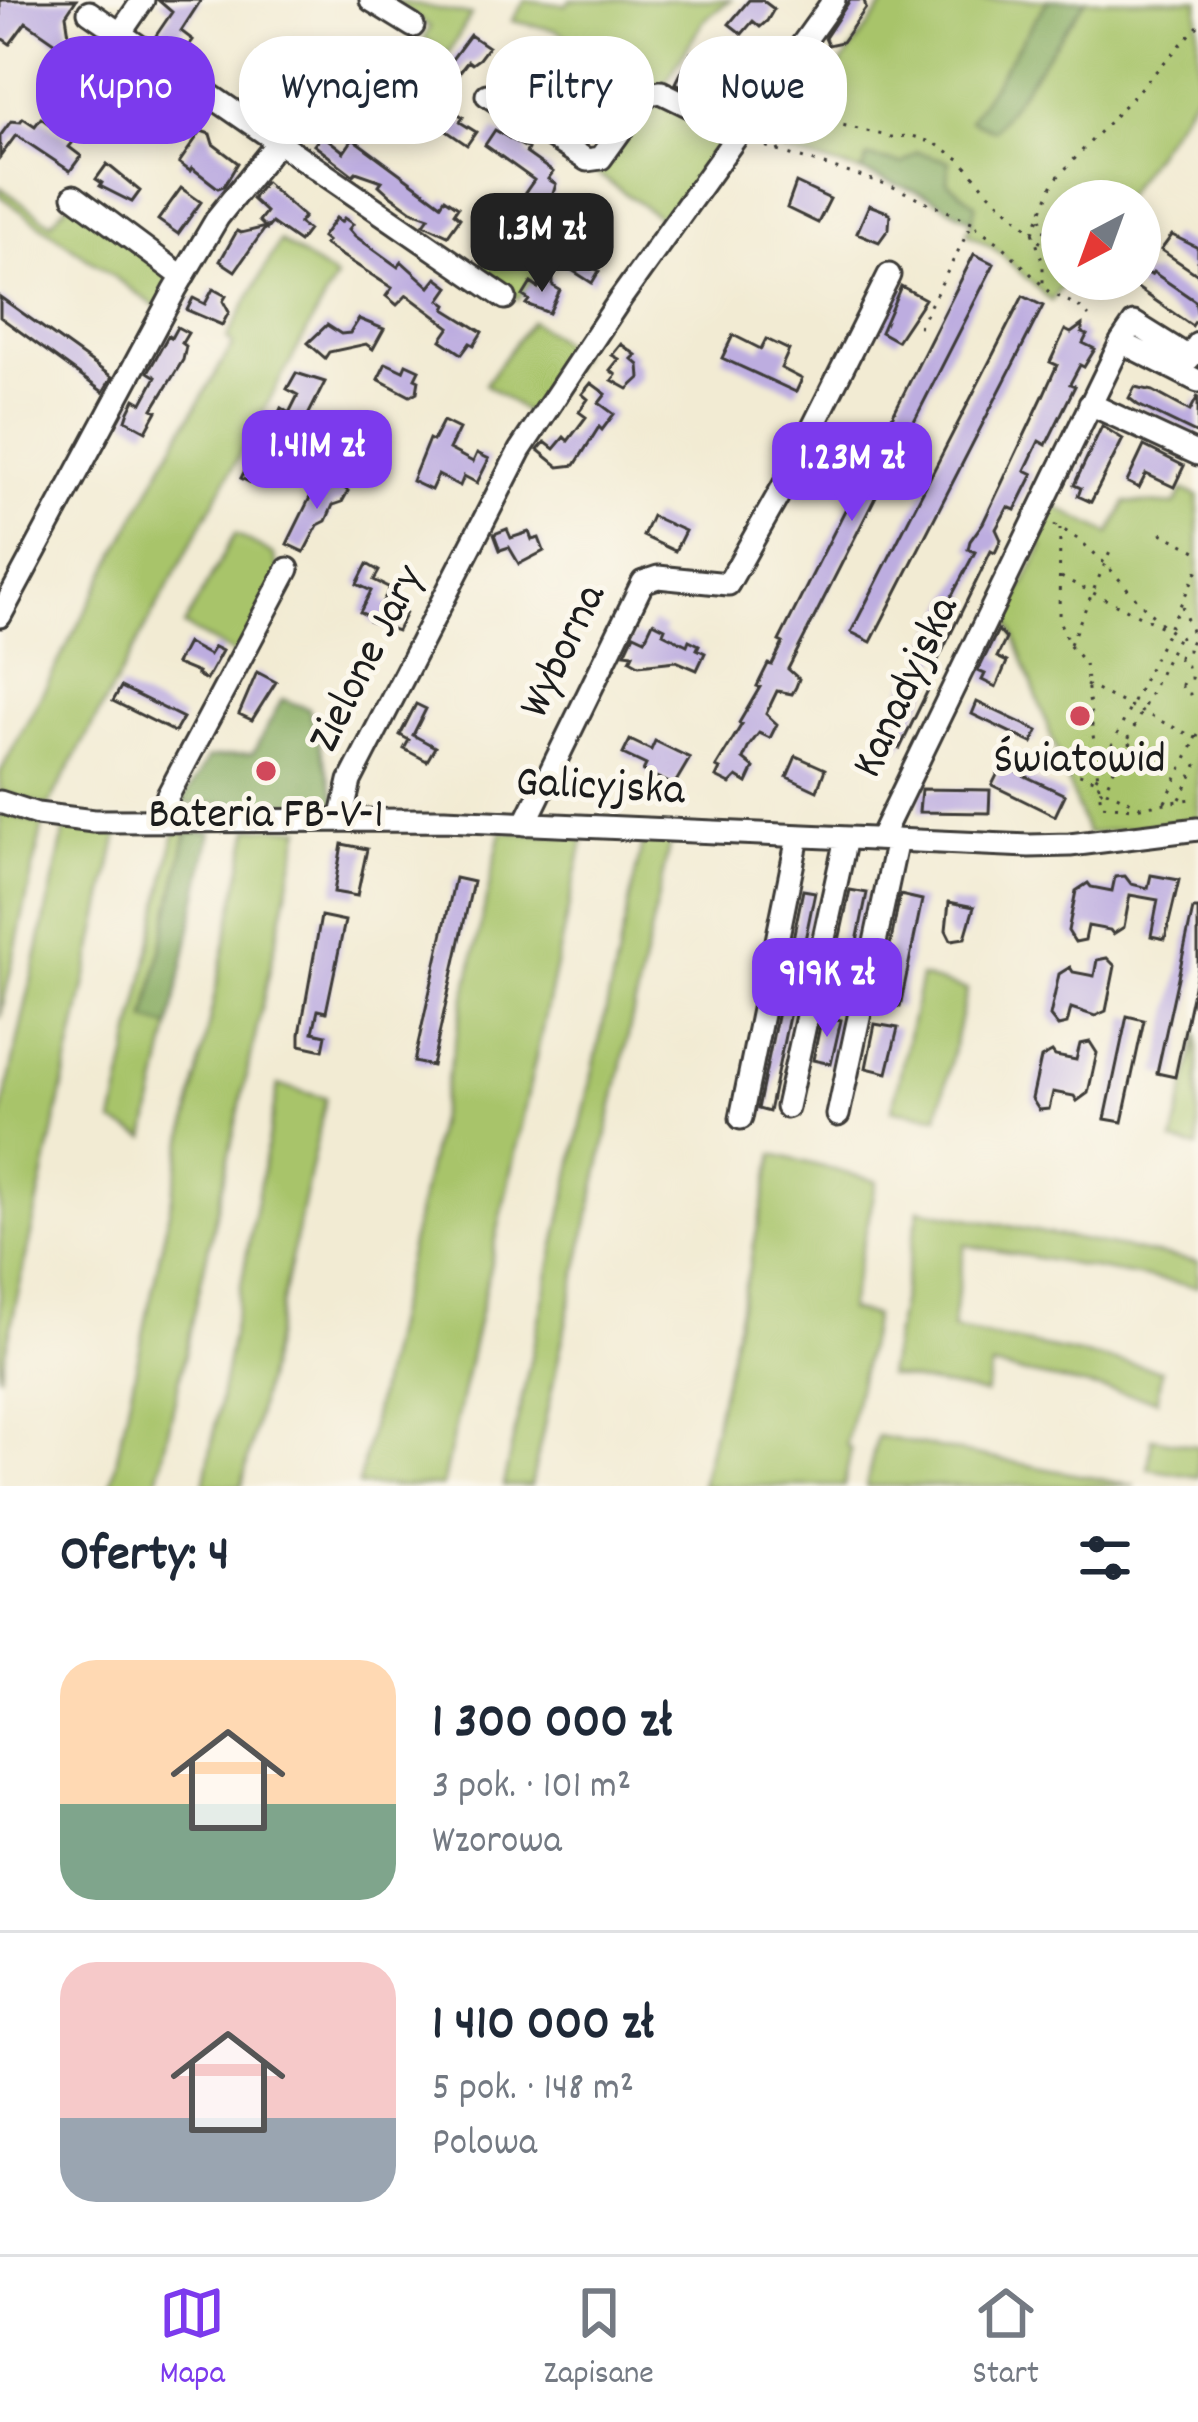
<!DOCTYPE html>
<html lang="pl">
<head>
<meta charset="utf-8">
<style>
  body { margin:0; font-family:Dekko,sans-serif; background:#f6f6f7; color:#1f2937; height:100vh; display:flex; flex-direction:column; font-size:45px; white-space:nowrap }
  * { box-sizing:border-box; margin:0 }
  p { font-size:39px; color:#747a83 }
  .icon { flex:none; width:66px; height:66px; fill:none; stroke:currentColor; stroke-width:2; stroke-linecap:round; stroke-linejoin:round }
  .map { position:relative; height:1486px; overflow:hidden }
  .panel { display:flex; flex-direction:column; background:#fff; flex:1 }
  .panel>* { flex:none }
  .guide { position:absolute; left:36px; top:36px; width:1128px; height:108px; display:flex; gap:24px }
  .needle { width:78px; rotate:221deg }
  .fabs { position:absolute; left:1041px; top:180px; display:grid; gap:24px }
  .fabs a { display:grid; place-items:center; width:120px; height:120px; border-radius:50%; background:#fff; box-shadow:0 6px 18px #0003; font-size:60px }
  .price { position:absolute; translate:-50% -102px; padding:0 27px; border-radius:24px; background:#7c3aed; color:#fff; font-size:39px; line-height:78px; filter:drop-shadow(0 3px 6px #0008) }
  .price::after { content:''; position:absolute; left:50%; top:72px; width:36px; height:27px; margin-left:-18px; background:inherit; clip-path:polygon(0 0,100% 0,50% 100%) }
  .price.current { background:#222; color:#fff }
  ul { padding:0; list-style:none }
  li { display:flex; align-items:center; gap:36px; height:300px; padding:0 60px }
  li+li { border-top:3px solid #e0e1e3 }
  li span { display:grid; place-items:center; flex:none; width:336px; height:240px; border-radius:36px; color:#555 }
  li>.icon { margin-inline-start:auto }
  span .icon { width:144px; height:144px; fill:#fffc; stroke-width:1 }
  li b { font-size:51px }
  h2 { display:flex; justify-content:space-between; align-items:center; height:144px; padding:0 60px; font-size:51px }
  .tag { padding:0 42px; border-radius:48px; background:#fff; box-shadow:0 6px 18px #0003; font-size:42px; line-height:108px }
  .tag.current { background:#7c3aed; color:#fff }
  .menu { display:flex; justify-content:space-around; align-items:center; height:168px; border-top:3px solid #e0e1e3; background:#fff; font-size:33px; color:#747a83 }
  .menu a { display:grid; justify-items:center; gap:6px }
  .menu .current { color:#7c3aed }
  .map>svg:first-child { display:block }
  .green { fill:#a8c46b; stroke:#627044; stroke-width:3 }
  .forest { fill:#86aa5f; stroke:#51633e; stroke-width:3 }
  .building { fill:#bdade0 }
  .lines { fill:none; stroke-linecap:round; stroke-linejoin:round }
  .minor-casing { stroke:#3c3b37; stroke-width:27 }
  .path { stroke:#3c3b37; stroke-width:3; stroke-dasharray:3 9; stroke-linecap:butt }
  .minor { stroke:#fff; stroke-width:21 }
  .poi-dot { fill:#d1495b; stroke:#fbf7ec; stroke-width:4.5 }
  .labels { text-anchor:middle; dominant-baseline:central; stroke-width:10; stroke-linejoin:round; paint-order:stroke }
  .street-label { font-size:45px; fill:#1c1c1c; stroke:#fbf7ec }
  .poi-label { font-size:45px; fill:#1c1c1c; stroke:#fbf7ec }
</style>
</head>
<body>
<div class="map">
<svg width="1198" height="1486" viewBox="0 0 1198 1486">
  <rect width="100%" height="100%" fill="#fbf7ec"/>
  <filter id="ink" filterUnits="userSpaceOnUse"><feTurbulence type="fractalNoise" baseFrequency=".00833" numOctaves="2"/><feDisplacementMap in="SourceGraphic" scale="24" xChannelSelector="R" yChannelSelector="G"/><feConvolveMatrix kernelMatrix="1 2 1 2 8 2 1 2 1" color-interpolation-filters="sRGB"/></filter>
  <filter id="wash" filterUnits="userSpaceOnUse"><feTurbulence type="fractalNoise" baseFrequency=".004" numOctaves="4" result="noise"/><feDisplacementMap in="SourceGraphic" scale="48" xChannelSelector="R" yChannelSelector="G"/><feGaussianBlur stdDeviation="2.7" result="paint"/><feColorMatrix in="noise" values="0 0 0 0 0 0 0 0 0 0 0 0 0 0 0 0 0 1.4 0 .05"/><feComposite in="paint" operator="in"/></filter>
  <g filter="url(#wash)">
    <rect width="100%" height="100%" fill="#f2ebd3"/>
    <path class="green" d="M391 0 471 15 448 54 424 38 430 27Z
      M525 0 566 5 570 0H730L704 20 662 89 555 30 512 21Z
      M888 0H1048L971 119 994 130 1086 0H1198V90L1121 201H1062V279H1068L1051 301 996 250 967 233 972 221 902 164 869 157 862 172 778 150Z
      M662 97 729 132 670 225 589 168 649 101Z
      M0 187 51 223 71 200 176 279 159 309 0 196Z
      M522 208 562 237 518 300 477 270Z
      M280 241 336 278 48 807 0 791V773L169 453 233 344 227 338Z
      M531 321 579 354 537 420 485 384Z
      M1183 490 1198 496V819L1087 834 1008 618 999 612 1009 591 1019 595 1043 546 1033 540 1051 505 1110 534 1126 502 1175 505Z
      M235 534 274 555 281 576 238 656 184 626Z
      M0 812 43 824 0 1019Z
      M65 828 119 829 0 1377V1121Z
      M250 828H301L156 1486H111Z
      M175 832H187L146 1019 170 1027 146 1138 113 1123Z
      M501 832 584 837 442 1486H358Z
      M643 839 670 841 531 1486H503Z
      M921 977 967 990 938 1116 892 1110Z
      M1198 1033V1148L1173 1142Z
      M278 1085 326 1098 242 1486H204Z
      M774 1154 877 1181 848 1310 874 1316 846 1444 851 1450 844 1486H701Z
      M919 1209 1198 1262V1287L965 1245 952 1329 1161 1370 1157 1400 992 1367 985 1394 887 1375Z
      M877 1436 1136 1486H866Z
      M1152 1438 1198 1446V1477L1148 1469Z"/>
    <path class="forest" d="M1048 0H1086L994 130 970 120Z
      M917 152 949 161 947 182 976 204 972 221 929 196 862 172 868 157 902 164Z
      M282 699 309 709 337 803 181 804 208 758 253 753Z
      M187 832H211L170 1027 146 1020Z"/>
    <g id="blocks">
      <path class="building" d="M0 0H76L66 15 71 48 82 34 94 43 82 61 26 22 10 44 0 37Z
        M158 0H201L181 31 193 40 182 55 155 37 172 12Z
        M749 0H762L774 9 767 21 760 27 753 21 742 34 729 24Z
        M850 0H864L866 8 842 42 828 45 825 38Z
        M470 35 488 47 479 59 472 64 468 61 452 82 441 74Z
        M365 52 395 80 408 69 419 77 416 82 419 84 407 100 394 90 388 97 368 82 365 86 348 74Z
        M691 53 708 61 713 70 728 76 733 69 744 76 733 93 744 100 736 112 717 95 725 81 692 91 676 83Z
        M99 70 108 75 104 82 128 98 131 93 139 99 147 89 158 97 139 123 134 119 129 125 82 96Z
        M797 77H805L807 91 783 124 770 126 767 119Z
        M579 97 610 116 599 134 573 123 575 119 568 115Z
        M432 103 448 113 451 109 463 117 460 122 476 132 467 145 423 115Z
        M318 111 335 124 325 137 344 152 353 139 441 204 445 198 458 207 454 213 460 218 448 235 424 224 429 217 412 211 390 195 379 185 382 181 356 172 353 175 314 145 318 140 305 125Z
        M23 118 35 126 41 118 73 142 69 147 81 156 70 171 16 135 0 157V136L11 121 20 122Z
        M495 130 528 149 526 153 553 172 548 179 556 184 552 197 542 205 525 193 534 180 485 145Z
        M201 131 210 134 213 144 238 163 224 186 218 188 192 168 190 171 179 163Z
        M107 164 140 191 132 202 100 186 102 183 96 179Z
        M265 182 304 217 299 223 308 230 299 242 272 223 267 229 259 221 266 212 252 199Z
        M796 183 830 199 818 223 787 208Z
        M181 188 201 202 178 234 158 220Z
        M869 205 890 213 889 228 879 242 857 233Z
        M336 218 341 222 344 218 353 224 349 229 355 236 398 267 402 262 430 287 437 278 449 287 440 300 447 305 445 309 482 332 474 345 470 343 462 354 441 340 450 327 407 295 397 305 386 296 392 288 324 244 327 241 322 237Z
        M266 227 235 271 220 261 237 231 241 233Z
        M1172 235 1198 248V275L1161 250Z
        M567 236 579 243 572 254 599 271 592 283 553 258Z
        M974 254 994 264 788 669 799 679 796 687 792 694 777 691 766 714 777 724 770 738 759 733 749 746 743 759 754 768 747 783 737 777 730 784 716 777 720 769 716 767 742 724 739 723 760 687 757 686 768 664 772 665 783 643 779 641Z
        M1146 272 1151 275 1153 272 1195 301 1198 317 1192 326 1136 287Z
        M553 278V286L560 290 549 313 526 304 529 300 523 296 531 283 538 288 542 280Z
        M901 286 925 299 897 341 881 332Z
        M213 289 226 296 223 301 229 312 222 325 187 310 193 298 205 304Z
        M1023 296 1043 306 871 642 851 632Z
        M0 297 112 377 103 392 0 317Z
        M359 319 384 329 373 349 366 344 329 352 325 358 308 343 327 325 341 334 350 333Z
        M1082 325V333L1087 335 1083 343 1095 349 1084 367 1080 365 1070 384 1075 386 1046 445 1039 441 1025 470 1033 474 1015 510 1008 507 996 529 1001 540 995 553 991 551 936 664 924 658 928 641 975 552 968 549 970 541 983 523 1043 396 1057 365 1050 362 1065 330 1071 333Z
        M177 327 188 333 182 343 186 346 183 360 153 409 157 411 146 431 126 420 129 411 135 399 142 403 156 377 148 372 168 336 171 338Z
        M733 335 761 349 766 339 789 350 781 368 802 379 796 392 722 358Z
        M621 344 636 355 632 359 639 365 640 378 628 389 612 380 616 375 610 370 619 359 612 355Z
        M386 363 403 371 406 364 419 370 415 378 419 380 417 392 410 396 378 379Z
        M296 373 325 382 297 437 273 425 281 408 289 413 298 395 287 389Z
        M591 383 606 394 599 403 614 414 602 430 599 427 575 465 559 467 538 450 545 442 554 449 564 437 568 441 586 417 579 412 588 399 582 394Z
        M1135 387 1153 391 1190 411 1198 396V434L1138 405 1129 398Z
        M443 421 459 429 449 449 473 462 477 453 489 459 477 483 464 476 460 486 438 475 431 490 412 481 429 439 433 441Z
        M1102 426 1123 439 1091 502 1078 496 1081 488 1074 485Z
        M830 427 845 434 842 442 846 444 837 464 844 468 838 479 823 472 828 461 821 457Z
        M257 446 282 459 278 467 282 479 260 470 253 484 241 478Z
        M1144 446 1184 466 1174 487 1146 474 1139 488 1127 482Z
        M320 477 340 484 348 491 342 502 333 505 326 521 318 525 304 552 287 544Z
        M652 516 685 531 675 551 643 536Z
        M507 529 511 538 529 532 532 540 539 538 544 551 519 564 509 547 500 550 494 534Z
        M367 564 379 571 374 580 390 588 383 601 406 613 397 631 369 621 370 617 360 612 371 591 357 584Z
        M653 622 665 628 663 633 687 645 689 640 699 645 697 649 705 653 697 670 676 661 639 665 630 660 633 654 625 653 634 634 645 639Z
        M998 630 1006 639 997 657 1007 662 996 687 982 680 985 674 978 671Z
        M187 643 209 655 214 647 222 651 206 680 197 675 198 673 176 664Z
        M911 671 925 678 921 685 929 688 900 748 892 745 889 751 876 744Z
        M257 672 276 682 252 720 239 714Z
        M121 687 183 718 175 732 113 701Z
        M977 702 1038 731 1032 743 972 714Z
        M416 704 426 709 413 735 435 747 427 761 404 749 409 740 400 735Z
        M630 740 651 750 655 741 690 758 674 785 643 771 646 765 623 754Z
        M796 756 825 769 817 791 787 777Z
        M1002 765 1065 795 1055 816 992 785Z
        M921 789 990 790 989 813 919 812Z
        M342 844 367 849 357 896 334 892Z
        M1151 875 1179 880 1165 939 1151 936 1158 900 1130 895 1124 927 1113 934 1110 930 1088 926 1085 940 1075 942 1068 931 1076 891 1088 883 1091 887 1112 891 1115 877 1125 876 1131 884 1148 888Z
        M455 878 473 882 432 1066 414 1062Z
        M803 890 815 892 769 1112 758 1109Z
        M850 890 867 893 845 1000 827 996Z
        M900 895 922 900 900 1007 879 1002Z
        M949 902 974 907 965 938 951 940 946 930Z
        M1193 909H1198V967L1175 1077 1157 1073Z
        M321 916 345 921 326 1012 318 1010 313 1032 326 1035 323 1050 300 1045V1034Z
        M1107 958 1115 966 1106 1011 1095 1016 1071 1008 1067 1024 1058 1026 1050 1016 1059 974 1070 967 1073 972 1094 976 1097 960Z
        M822 1016 841 1020 831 1064 813 1060Z
        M1127 1016 1144 1020 1122 1122 1105 1119Z
        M875 1024 898 1028 887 1073 866 1068Z
        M1090 1042 1097 1053 1088 1093 1077 1101 1074 1096 1053 1092 1049 1109 1039 1110 1032 1099 1041 1058 1052 1052 1055 1056 1076 1060 1080 1044Z"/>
    </g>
  </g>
  <g filter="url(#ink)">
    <use href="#blocks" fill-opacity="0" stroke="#3c3b37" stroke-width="3"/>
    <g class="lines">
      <g class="minor-casing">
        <path id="minor" d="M371 0 413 26
          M89 12 505 298
          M121 32 143 0
          M487 95 587 160 601 158 647 94 661 92 739 130
          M74 196 183 277
          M1121 342 1198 381
          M1090 404 1198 454
          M0 616 175 290 218 217 278 142
          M0 802 37 814 94 821 444 820 1029 846 1070 845 1198 829
          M341 820 350 781 520 450 621 298 834 0
          M169 821 167 797 288 569
          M525 824 643 582 658 577 728 584 784 485 889 275
          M880 839 1121 342 1134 323 1190 358 1198 344
          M787 1107 846 838
          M838 1115 897 840
          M741 1118 798 837"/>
      </g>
      <path class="path" d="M755 142 777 151 838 124 891 137 913 136 936 144 961 160 989 193 1033 232 1043 264V288
        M778 151 889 185 976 224
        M1033 232 1054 181 1198 26
        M1039 243 1045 230 1040 213
        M919 327 972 224 1002 245 1049 292 1078 306 1089 316
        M1054 525C1101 547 1127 595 1165 627 1174 635 1187 640 1198 645
        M1060 528 1059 620 1069 645 1085 663 1101 805 1134 808 1198 798
        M1161 533 1198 552
        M1061 577 1166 629
        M1182 606 1195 642
        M1070 644 1110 552
        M1179 658a8 8 0 1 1 16 0a8 8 0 1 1-16 0Z
        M1182 686a8 8 0 1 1 16 0a8 8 0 1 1-16 0Z
        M1086 685 1198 739
        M1129 743 1139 749
        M1068 770 1094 779
        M1096 778 1198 569
        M1106 790 1140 806
        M1100 791 1107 784 1178 636
        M1180 799 1198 763
        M1165 802 1198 735"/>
      <use href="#minor" class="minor"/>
    </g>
  </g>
  <g class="poi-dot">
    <circle cx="1080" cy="716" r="12"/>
    <circle cx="266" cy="771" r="12"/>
  </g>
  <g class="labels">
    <g class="street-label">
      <text transform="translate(565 652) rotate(-64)">Wyborna</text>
      <text transform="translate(369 660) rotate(-63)">Zielone Jary</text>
      <text transform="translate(908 688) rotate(-65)">Kanadyjska</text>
      <text transform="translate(600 789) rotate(3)">Galicyjska</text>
    </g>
    <g class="poi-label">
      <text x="1080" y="762">Światowid</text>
      <text x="266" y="817">Bateria FB-V-1</text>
    </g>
  </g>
</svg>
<div class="fabs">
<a><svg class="needle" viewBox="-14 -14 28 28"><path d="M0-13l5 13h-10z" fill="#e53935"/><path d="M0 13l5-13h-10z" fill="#747a83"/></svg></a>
</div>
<b class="price current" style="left:542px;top:295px">1.3M zł</b>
<b class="price" style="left:317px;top:512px">1.41M zł</b>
<b class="price" style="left:852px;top:524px">1.23M zł</b>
<b class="price" style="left:827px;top:1040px">919K zł</b>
<div class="guide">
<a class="tag current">Kupno</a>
<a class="tag">Wynajem</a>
<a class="tag">Filtry</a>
<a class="tag">Nowe</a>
</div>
</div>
<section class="panel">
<h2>Oferty: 4<svg class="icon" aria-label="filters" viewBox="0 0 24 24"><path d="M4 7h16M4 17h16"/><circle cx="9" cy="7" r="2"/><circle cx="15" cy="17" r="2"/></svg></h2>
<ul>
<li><span style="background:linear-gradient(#ffd9b3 60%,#7fa58c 0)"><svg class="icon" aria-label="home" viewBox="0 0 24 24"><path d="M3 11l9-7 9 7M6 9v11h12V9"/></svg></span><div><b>1 300 000 zł</b><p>3 pok. · 101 m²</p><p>Wzorowa</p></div></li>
<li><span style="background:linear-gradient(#f6c9c9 65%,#9aa5b1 0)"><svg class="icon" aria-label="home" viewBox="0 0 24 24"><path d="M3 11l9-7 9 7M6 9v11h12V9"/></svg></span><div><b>1 410 000 zł</b><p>5 pok. · 148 m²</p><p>Polowa</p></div></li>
</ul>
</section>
<nav class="menu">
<a class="current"><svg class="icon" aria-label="map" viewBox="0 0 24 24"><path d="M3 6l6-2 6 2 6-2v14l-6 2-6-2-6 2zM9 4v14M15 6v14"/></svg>Mapa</a>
<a><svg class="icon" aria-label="saved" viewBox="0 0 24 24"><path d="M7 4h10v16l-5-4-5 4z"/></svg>Zapisane</a>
<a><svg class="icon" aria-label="home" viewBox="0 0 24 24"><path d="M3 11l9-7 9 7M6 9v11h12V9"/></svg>Start</a>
</nav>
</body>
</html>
